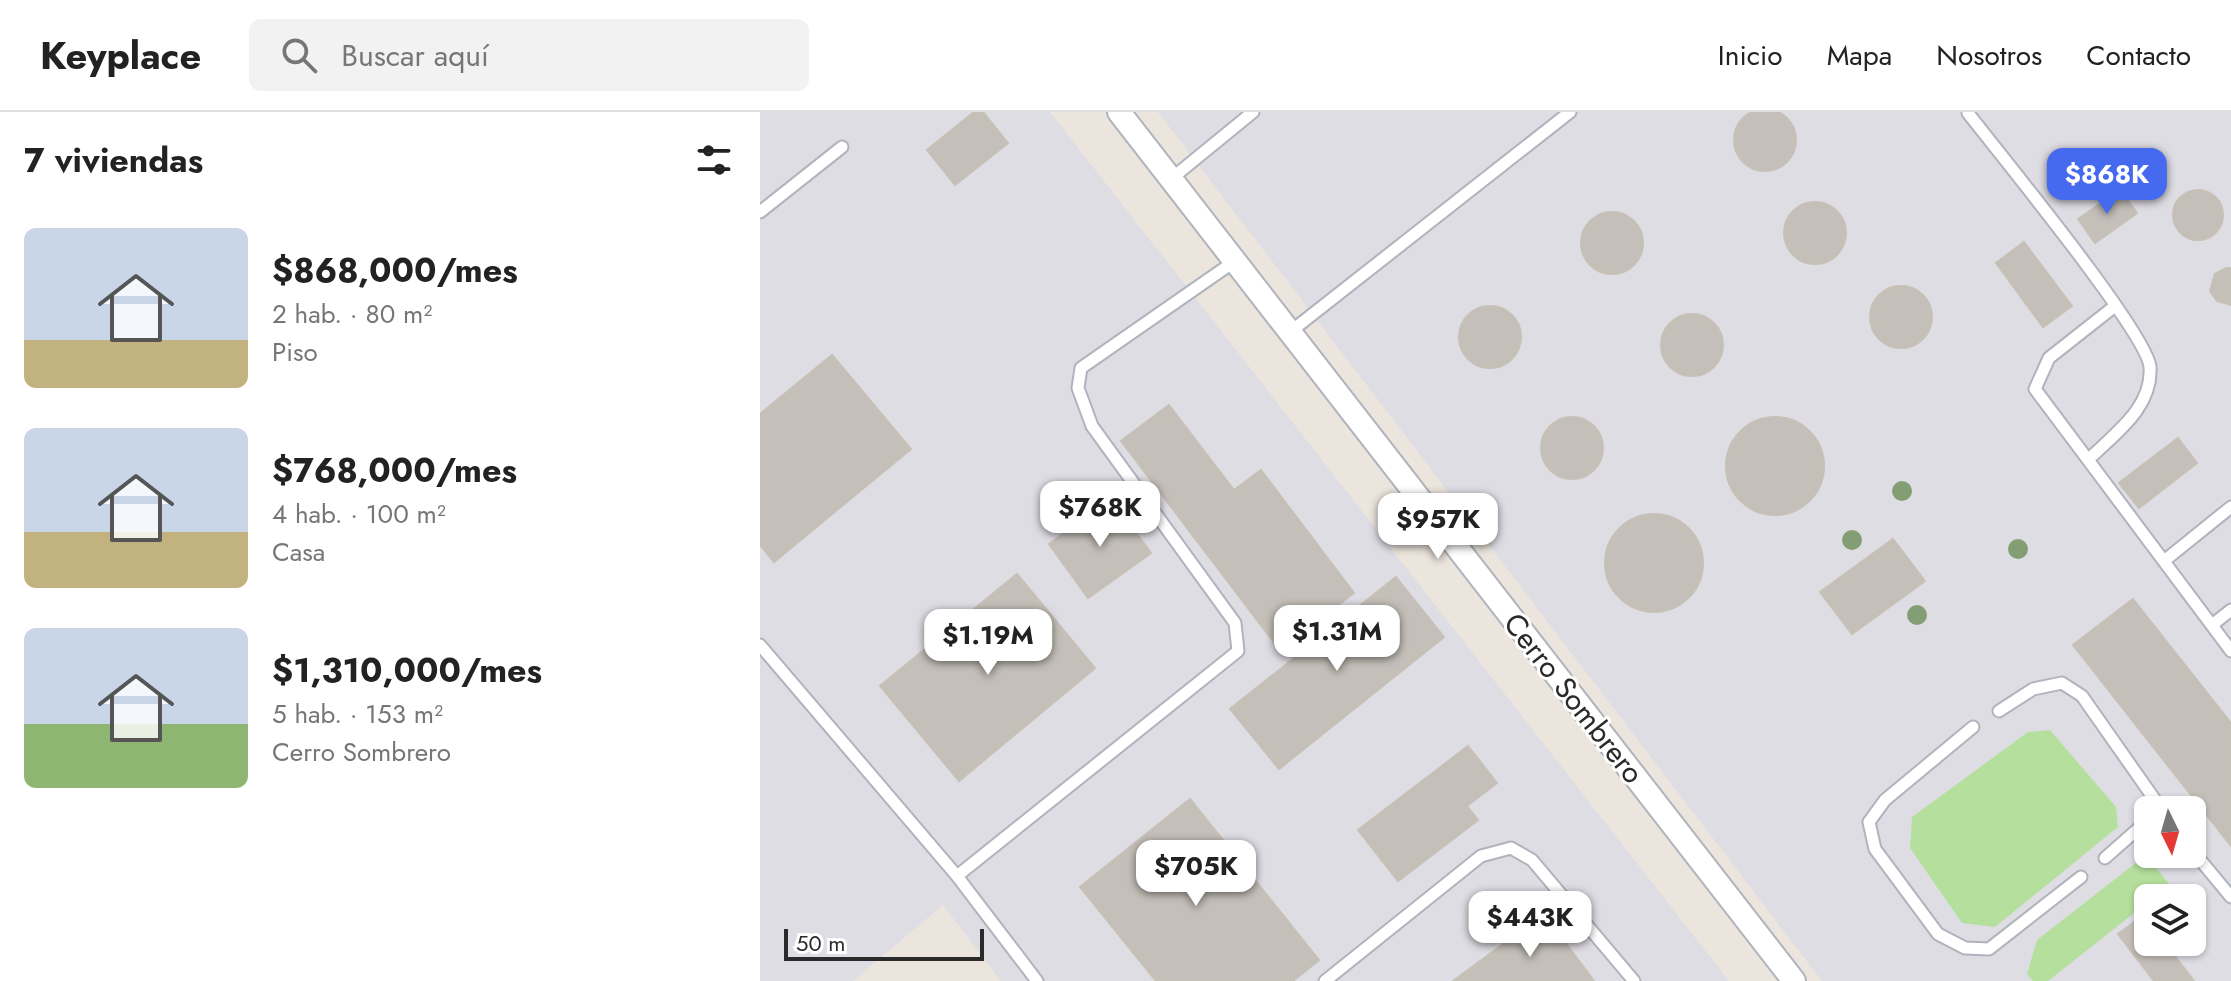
<!DOCTYPE html>
<html lang="es">
<head>
<meta charset="utf-8">
<style>
  body { margin:0; font-family:Jost,sans-serif; background:#f2f2f2; color:#222; height:100vh; display:flex; flex-direction:column; font-size:30px; white-space:nowrap }
  * { box-sizing:border-box; margin:0 }
  p { font-size:26px; color:#767676 }
  .icon { flex:none; width:44px; height:44px; fill:none; stroke:currentColor; stroke-width:2; stroke-linecap:round; stroke-linejoin:round }
  .map { position:relative; flex:1; overflow:hidden }
  .panel { display:flex; flex-direction:column; background:#fff; width:760px }
  .panel>* { flex:none }
  .needle { width:52px; rotate:175deg }
  .controls { position:absolute; left:1374px; top:684px; display:grid; gap:16px }
  .controls a { display:grid; place-items:center; width:72px; height:72px; border-radius:12px; background:#fff; box-shadow:0 2px 6px #0004; font-size:40px }
  .scale { position:absolute; left:24px; bottom:20px; width:200px; box-sizing:border-box; padding-left:8px; border:4px solid #2a2a2a; border-top:0; font-size:22px; line-height:28px; white-space:nowrap; color:#2a2a2a; -webkit-text-stroke:6px #fff; paint-order:stroke }
  .price { position:absolute; translate:-50% -68px; padding:0 18px; border-radius:16px; background:#fff; color:#222; font-size:26px; line-height:52px; filter:drop-shadow(0 2px 4px #0008) }
  .price::after { content:''; position:absolute; left:50%; top:48px; width:24px; height:18px; margin-left:-12px; background:inherit; clip-path:polygon(0 0,100% 0,50% 100%) }
  .price.current { background:#466aef; color:#fff }
  ul { padding:0; list-style:none }
  li { display:flex; align-items:center; gap:24px; height:200px; padding:0 24px }
  li span { display:grid; place-items:center; flex:none; width:224px; height:160px; border-radius:12px; color:#555 }
  li>.icon { margin-inline-start:auto }
  span .icon { width:96px; height:96px; fill:#fffc; stroke-width:1 }
  li b { font-size:34px }
  h2 { display:flex; justify-content:space-between; align-items:center; height:96px; padding:0 24px; font-size:34px }
  header { display:flex; align-items:center; gap:48px; box-sizing:border-box; height:112px; padding:0 40px; background:#fff; border-bottom:2px solid #e0e0e0 }
  header strong { font-size:38px }
  nav { display:flex; gap:44px; margin-inline-start:auto; font-size:28px }
  .search { width:560px; height:72px; background:#f2f2f2; display:flex; align-items:center; gap:20px; box-sizing:border-box; padding:0 28px; border-radius:12px; color:#767676; font-size:30px }
  main { display:flex; flex:1; min-height:0 }
  .map>svg:first-child { display:block }
  .industrial { fill:#dfdde4; fill-rule:evenodd }
  .green { fill:#b5df9c }
  .building { fill:#c4bfb8; stroke:#c6c0b6; stroke-width:2 }
  .lines { fill:none; stroke-linecap:round; stroke-linejoin:round }
  .service-casing { stroke:#b0b3bd; stroke-width:15 }
  .minor-casing { stroke:#b0b3bd; stroke-width:26 }
  .service { stroke:#fff; stroke-width:11 }
  .minor { stroke:#fff; stroke-width:22 }
  .tree { fill:#839e74 }
  .labels { text-anchor:middle; dominant-baseline:central; stroke-width:6; stroke-linejoin:round; paint-order:stroke }
  .street-label { font-size:30px; fill:#2a2a2a; stroke:#fff }
</style>
</head>
<body>
<header>
<strong>Keyplace</strong>
<div class="search"><svg class="icon" aria-label="search" viewBox="0 0 24 24"><circle cx="10" cy="10" r="6"/><path d="M15 15l6 6"/></svg>Buscar aquí</div>
<nav><a>Inicio</a><a>Mapa</a><a>Nosotros</a><a>Contacto</a></nav>
</header>
<main>
<section class="panel">
<h2>7 viviendas<svg class="icon" aria-label="filters" viewBox="0 0 24 24"><path d="M4 7h16M4 17h16"/><circle cx="9" cy="7" r="2"/><circle cx="15" cy="17" r="2"/></svg></h2>
<ul>
<li><span style="background:linear-gradient(#c9d6e8 70%,#c2b280 0)"><svg class="icon" aria-label="home" viewBox="0 0 24 24"><path d="M3 11l9-7 9 7M6 9v11h12V9"/></svg></span><div><b>$868,000/mes</b><p>2 hab. · 80 m²</p><p>Piso</p></div></li>
<li><span style="background:linear-gradient(#c9d6e8 65%,#c2b280 0)"><svg class="icon" aria-label="home" viewBox="0 0 24 24"><path d="M3 11l9-7 9 7M6 9v11h12V9"/></svg></span><div><b>$768,000/mes</b><p>4 hab. · 100 m²</p><p>Casa</p></div></li>
<li><span style="background:linear-gradient(#c9d6e8 60%,#8fb573 0)"><svg class="icon" aria-label="home" viewBox="0 0 24 24"><path d="M3 11l9-7 9 7M6 9v11h12V9"/></svg></span><div><b>$1,310,000/mes</b><p>5 hab. · 153 m²</p><p>Cerro Sombrero</p></div></li>
</ul>
</section>
<div class="map">
<svg width="1471" height="869" viewBox="0 0 1471 869">
  <rect width="100%" height="100%" fill="#ebe5dd"/>
  <path class="industrial" d="M0 0H290L969 869H241L183 793 93 869H0Z
    M398 0H1471V869H1062ZM1388 698H1432V742H1388ZM1388 786H1432V830H1388Z"/>
  <path class="green" d="M1290 618 1356 695 1358 715 1235 815 1202 811 1150 736 1152 705 1268 620Z
    M1386 743 1410 773 1394 786H1388V790L1288 869H1273L1267 862 1277 828Z"/>
  <path class="building" d="M974 28a31 31 0 1 1 62 0a31 31 0 1 1-62 0Z
    M214 0H223L248 31 195 73 167 38Z
    M1413 103a25 25 0 1 1 50 0a25 25 0 1 1-50 0Z
    M1360 78 1377 101 1335 131 1318 107Z
    M1024 121a31 31 0 1 1 62 0a31 31 0 1 1-62 0Z
    M821 131a31 31 0 1 1 62 0a31 31 0 1 1-62 0Z
    M1264 130 1312 194 1283 215 1236 151Z
    M1466 156H1471V193L1457 189 1450 179 1455 162Z
    M1110 205a31 31 0 1 1 62 0a31 31 0 1 1-62 0Z
    M699 225a31 31 0 1 1 62 0a31 31 0 1 1-62 0Z
    M901 233a31 31 0 1 1 62 0a31 31 0 1 1-62 0Z
    M72 243 151 337 14 450 0 433V302Z
    M409 293 474 378 501 358 594 481 519 537 361 329Z
    M966 354a49 49 0 1 1 98 0a49 49 0 1 1-98 0Z
    M781 336a31 31 0 1 1 62 0a31 31 0 1 1-62 0Z
    M1418 326 1437 351 1379 396 1359 371Z
    M351 387 391 441 328 486 289 432Z
    M845 451a49 49 0 1 1 98 0a49 49 0 1 1-98 0Z
    M1133 427 1165 469 1092 522 1060 480Z
    M257 462 335 556 199 669 120 574Z
    M636 465 684 525 519 657 470 597Z
    M1373 487 1471 611V734L1313 533Z
    M708 634 737 671 707 694 718 708 638 769 598 718Z
    M430 687 559 848 533 869H396L320 775Z
    M784 802 834 869H693Z
    M1384 803 1388 808V830H1404L1434 869H1394L1358 822Z"/>
  <g class="lines">
    <g class="service-casing">
      <path id="service" d="M1208 1C1238 40 1387 221 1390 255 1393 296 1354 322 1328 348
        M411 67 493 0
        M0 100 82 35
        M1355 194 1289 246 1275 277 1471 539
        M530 220 810 0
        M1404 449 1471 395
        M1452 513 1471 498
        M0 533 197 764 478 539 475 511 332 314 318 276 321 256 475 149
        M1239 599 1273 577 1302 571 1322 584 1402 698
        M1213 615 1125 688 1109 710 1115 737 1178 822 1205 836 1229 837 1321 765
        M1432 738 1471 785
        M1345 746 1388 708
        M197 764 277 869
        M565 869 721 744 751 736 772 748 874 869"/>
    </g>
    <g class="minor-casing">
      <path id="minor" d="M359 0 1034 869"/>
    </g>
    <use href="#service" class="service"/>
    <use href="#minor" class="minor"/>
  </g>
  <g class="tree">
    <circle cx="1142" cy="379" r="10"/>
    <circle cx="1092" cy="428" r="10"/>
    <circle cx="1258" cy="437" r="10"/>
    <circle cx="1157" cy="503" r="10"/>
  </g>
  <g class="labels">
    <g class="street-label">
      <text transform="translate(814 586) rotate(52)">Cerro Sombrero</text>
    </g>
  </g>
</svg>
<div class="controls">
<a><svg class="needle" viewBox="-14 -14 28 28"><path d="M0-13l5 13h-10z" fill="#e53935"/><path d="M0 13l5-13h-10z" fill="#767676"/></svg></a>
<a><svg class="icon" aria-label="layers" viewBox="0 0 24 24"><path d="M12 4l9 5-9 5-9-5zM3 14l9 5 9-5"/></svg></a>
</div>
<div class="scale">50 m</div>
<b class="price current" style="left:1347px;top:104px">$868K</b>
<b class="price" style="left:340px;top:437px">$768K</b>
<b class="price" style="left:678px;top:449px">$957K</b>
<b class="price" style="left:577px;top:561px">$1.31M</b>
<b class="price" style="left:228px;top:565px">$1.19M</b>
<b class="price" style="left:436px;top:796px">$705K</b>
<b class="price" style="left:770px;top:847px">$443K</b>
</div>
</main>
</body>
</html>
